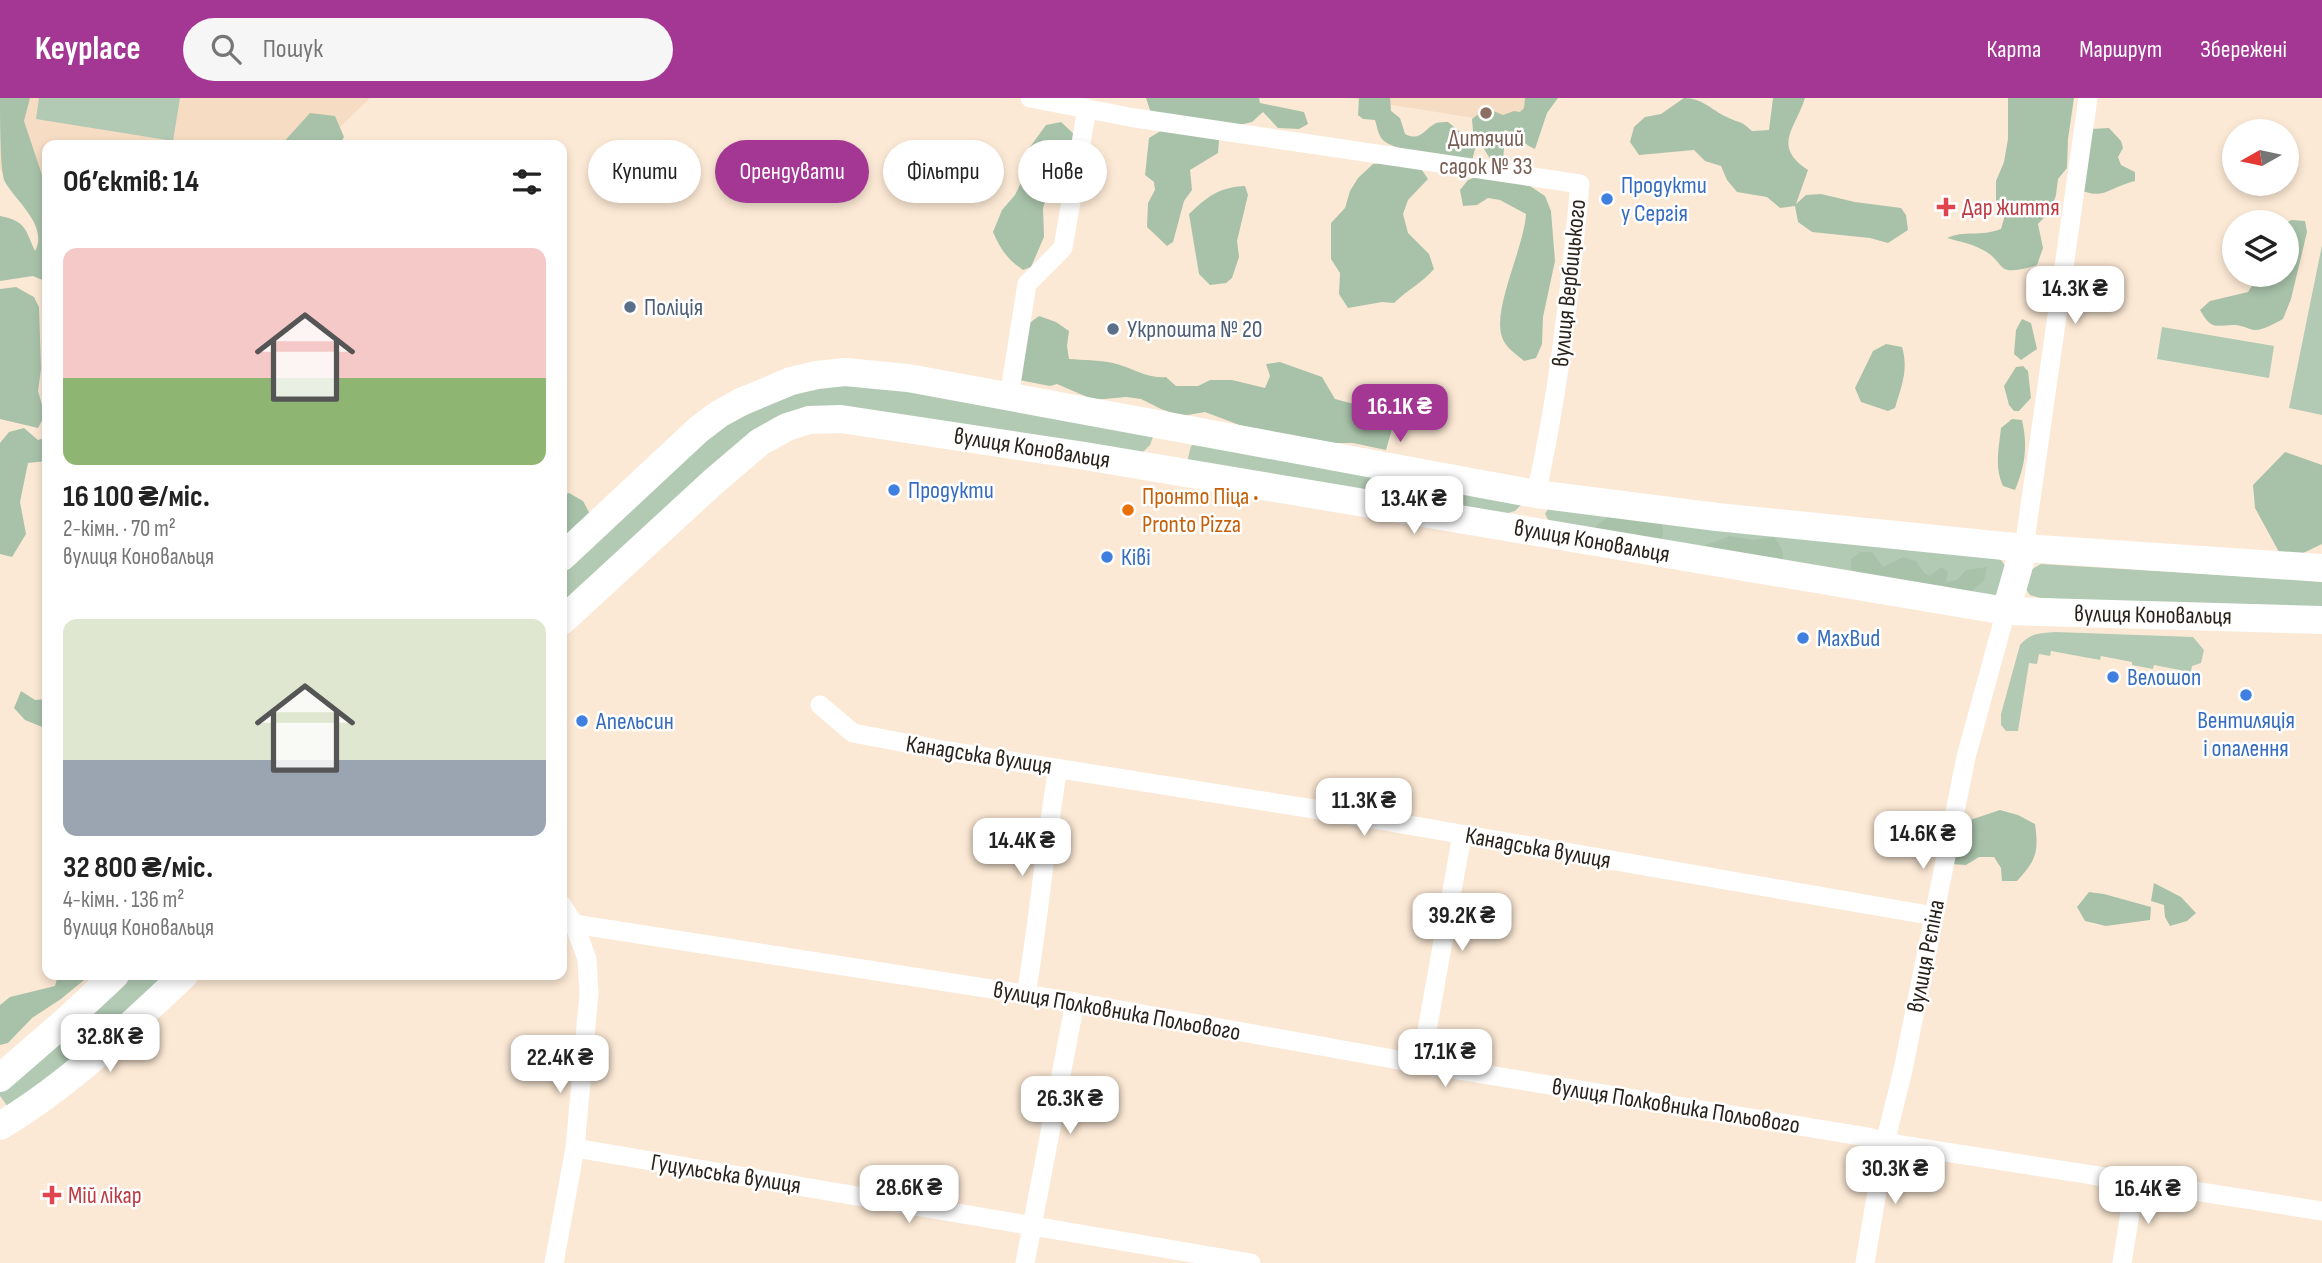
<!DOCTYPE html>
<html lang="uk">
<head>
<meta charset="utf-8">
<style>
  body { margin:0; font-family:"Sofia Sans Condensed",sans-serif; background:#f6f6f6; color:#222; height:100vh; display:flex; flex-direction:column; font-size:26px; white-space:nowrap }
  * { box-sizing:border-box; margin:0 }
  p { font-size:23px; color:#767676 }
  .icon { flex:none; width:38px; height:38px; fill:none; stroke:currentColor; stroke-width:2; stroke-linecap:round; stroke-linejoin:round }
  .map { position:relative; flex:1; overflow:hidden }
  .sheet { position:absolute; left:42px; top:42px; width:525px; height:840px; display:flex; flex-direction:column; background:#fff; border-radius:14px; box-shadow:0 4px 10px #0003 }
  .sheet>* { flex:none }
  .top-card { position:absolute; left:588px; top:42px; width:665px; height:63px; display:flex; gap:14px }
  .needle { width:46px; rotate:261deg }
  .controls { position:absolute; left:2222px; top:21px; display:grid; gap:14px }
  .controls a { display:grid; place-items:center; width:77px; height:77px; border-radius:50%; background:#fff; box-shadow:0 4px 10px #0003; font-size:35px }
  .price { position:absolute; translate:-50% -60px; padding:0 16px; border-radius:14px; background:#fff; color:#222; font-size:23px; line-height:46px; filter:drop-shadow(0 2px 4px #0008) }
  .price::after { content:''; position:absolute; left:50%; top:42px; width:21px; height:16px; margin-left:-10px; background:inherit; clip-path:polygon(0 0,100% 0,50% 100%) }
  .price.current { background:#a43694; color:#fff }
  ul { padding:0; list-style:none }
  li { display:grid; align-content:center; gap:14px; height:371px; padding:0 21px }
  li span { display:grid; place-items:center; height:217px; border-radius:14px; color:#555 }
  li>.icon { margin-inline-start:auto }
  span .icon { width:126px; height:126px; fill:#fffc; stroke-width:1 }
  li b { font-size:30px }
  h2 { display:flex; justify-content:space-between; align-items:center; height:84px; padding:0 21px; font-size:30px }
  .chip { padding:0 24px; border-radius:32px; background:#fff; box-shadow:0 4px 10px #0003; font-size:24px; line-height:63px }
  .chip.current { background:#a43694; color:#fff }
  header { display:flex; align-items:center; gap:42px; box-sizing:border-box; height:98px; padding:0 35px; background:#a43694; color:#fff }
  header strong { font-size:33px }
  nav { display:flex; gap:38px; margin-inline-start:auto; font-size:24px }
  .search { width:490px; height:63px; background:#f6f6f6; display:flex; align-items:center; gap:18px; box-sizing:border-box; padding:0 24px; border-radius:38px; color:#767676; font-size:26px }
  .map>svg:first-child { display:block }
  .built { fill:#f5dcc3 }
  .green { fill:#b2cab4 }
  .forest { fill:#a8c2a9 }
  .lines { fill:none; stroke-linecap:round; stroke-linejoin:round }
  .street { stroke:#fff; stroke-width:19 }
  .secondary { stroke:#fff; stroke-width:28 }
  .education-dot { fill:#8d6e63; stroke:#fff; stroke-width:2.5 }
  .shop-dot { fill:#3f7fe0; stroke:#fff; stroke-width:2.5 }
  .health-dot { fill:#e0444e; stroke:#fff; stroke-width:2.5 }
  .service-dot { fill:#5c6f8a; stroke:#fff; stroke-width:2.5 }
  .food-dot { fill:#e8710a; stroke:#fff; stroke-width:2.5 }
  .labels { text-anchor:middle; dominant-baseline:central; stroke-width:5; stroke-linejoin:round; paint-order:stroke }
  .education-label { font-size:24px; fill:#785e54; stroke:#fff }
  .shop-label { font-size:24px; fill:#366cbe; stroke:#fff; text-anchor:start }
  .health-label { font-size:24px; fill:#be3a42; stroke:#fff; text-anchor:start }
  .street-label { font-size:24px; fill:#2a231c; stroke:#fff }
  .service-label { font-size:24px; fill:#4e5e75; stroke:#fff; text-anchor:start }
  .food-label { font-size:24px; fill:#c56008; stroke:#fff; text-anchor:start }
</style>
</head>
<body>
<header>
<strong>Keyplace</strong>
<div class="search"><svg class="icon" aria-label="search" viewBox="0 0 24 24"><circle cx="10" cy="10" r="6"/><path d="M15 15l6 6"/></svg>Пошук</div>
<nav><a>Карта</a><a>Маршрут</a><a>Збережені</a></nav>
</header>
<div class="map">
<svg width="2322" height="1165" viewBox="0 0 2322 1165">
  <rect width="100%" height="100%" fill="#fce9d5"/>
  <path class="built" d="M7 0H370L340 29 318 47H47V137L0 71V52Z
    M1348 0H1534L1530 29Z"/>
  <path class="green" d="M39 0H180L173 43 36 21Z
    M2322 147V317L2289 310Z
    M2162 229 2274 248 2269 280 2157 261Z
    M872 285 1153 339 1150 347 1141 356 816 310 562 506V471L730 320 819 287Z
    M1200 342 1521 407 1515 413 1505 416 1187 364 1191 348Z
    M1549 409 1995 460 2001 462 2006 469 1995 501 1549 423 1545 416Z
    M2041 466 2322 483V515L2040 500 2030 497 2025 490 2027 474Z
    M2056 534 2193 539 2204 552 2201 565 2192 568 2190 579 2185 578V573L2154 567 2153 571 2132 567V564L2101 558 2100 562 2051 553 2050 558 2039 556 2037 566 2029 565 2018 633H2006L2001 627V616L2020 547C2030 535 2041 535 2056 534Z
    M127 877H170L73 962 8 1009 0 998V993Z"/>
  <path class="forest" d="M0 0H30L24 23 43 80 47 82V184L33 178 0 183V118C26 123 25 131 35 153 49 127 14 102 4 82 0 65 0 20 0 0Z
    M1146 0H1259L1260 5 1304 14 1308 26 1299 31 1278 30 1263 14 1252 24 1231 29 1152 18Z
    M1359 0H1390L1391 13 1400 20 1405 36C1421 44 1424 31 1436 25 1440 24 1444 24 1448 24L1476 47 1472 63C1450 59 1400 55 1384 43 1378 38 1377 28 1375 22L1363 21 1358 17Z
    M1525 0H1558L1547 15 1535 51C1522 46 1518 36 1505 32L1501 36 1505 39 1503 62 1497 65 1492 64 1473 33 1472 21 1486 10 1503 17 1514 13 1520 14 1524 10Z
    M1684 0C1703 0 1711 12 1727 19 1740 26 1739 21 1752 33L1769 32 1773 0H1805C1796 30 1771 48 1808 72L1796 106 1806 97 1821 96 1855 104 1901 110 1906 117 1908 132 1888 145 1870 140 1812 134 1798 124 1795 108 1780 110 1767 99 1737 94 1727 82 1721 68 1705 63 1694 52 1639 57 1630 44 1634 29 1645 19 1661 16Z
    M2008 0H2074L2068 41 2067 70 2058 81 2056 97 2051 112 2038 126 2043 150 2037 167C1990 181 2010 164 1979 150 1969 145 1957 143 1947 140 1963 132 1981 139 2001 131L2005 117 1996 103V83L2004 64 2008 41Z
    M310 15 335 18 344 39 340 47H281Z
    M1061 24 1074 36 1066 76 1052 83 1043 110 1044 139 1031 169 1023 172C1008 162 1000 151 993 134L1002 112 1015 97 1024 78 1030 49 1046 27Z
    M1167 29 1219 42 1218 55 1190 72 1192 92 1184 103 1173 144 1167 148 1147 129 1148 105 1155 92 1154 84 1145 77 1149 40Z
    M2109 30 2121 43 2123 50 2118 59 2121 67 2135 74V83C2102 92 2105 104 2070 88L2090 31Z
    M1388 64 1420 69 1428 81 1408 102 1403 116 1408 135 1429 156 1434 171C1422 185 1407 192 1394 205L1382 204 1348 210 1339 196 1340 175 1331 161V125L1345 110 1350 93 1358 80 1373 66Z
    M1481 77 1530 88 1545 98 1551 113 1555 163 1543 219 1542 246 1536 260 1524 263C1516 256 1505 249 1502 239 1492 211 1524 150 1526 116L1500 102 1488 100 1477 107 1463 108 1460 92 1468 82Z
    M1245 88 1248 97 1237 143 1239 159 1232 180 1226 185 1210 187 1199 176 1189 116C1207 99 1219 89 1245 88Z
    M2292 122 2305 123 2307 134 2291 201 2283 221C2273 226 2260 235 2250 231 2244 229 2240 227 2233 227 2213 228 2211 231 2200 212L2210 203 2248 194 2259 177H2287V124Z
    M16 189 34 199 39 209 41 271 38 293 45 317 38 330 0 321V191Z
    M1039 218 1056 224 1069 233 1067 248 1069 261C1083 262 1099 262 1113 265 1131 269 1147 281 1166 279L1176 288H1198L1210 282H1232L1265 290 1270 278 1266 266 1280 264 1322 279 1335 301 1380 313 1410 315 1407 323 1392 331 1386 352 1353 345H1330L1263 336 1205 314 1182 318 1161 311 1141 301 1126 299 1094 302 1057 286 1050 288 1019 282 1028 226Z
    M2022 221 2031 225 2037 251 2021 262 2014 256 2016 232Z
    M1886 246 1902 249C1909 272 1901 289 1895 310L1888 313 1861 304 1855 290 1873 253Z
    M2023 268 2028 273 2031 300 2019 313H2014L2009 307 2004 288 2016 269Z
    M2012 321 2022 322C2028 348 2025 368 2015 392L2003 388C1994 369 1999 350 2001 330Z
    M24 330 38 342 47 339V363L28 365 20 404 26 436 12 459 0 456V345L9 334Z
    M2285 354 2322 367V446L2297 458 2279 454 2255 410 2253 387Z
    M569 395 583 403 590 416 562 440V397Z
    M1609 418 1660 420 1663 430 1662 442 1595 439 1596 428Z
    M1730 438 1753 442 1774 439C1785 452 1785 459 1778 474L1703 448Z
    M1860 454H1872L1883 469 1903 459 1916 463 1924 475 1930 478 1941 469 1948 474 1946 484 1957 482 1966 472 1987 469 1984 482 1970 495 1949 493 1942 487 1933 489 1863 476 1851 472V461Z
    M21 593 35 602 47 601V631L25 622 14 610Z
    M2000 712 2018 717 2035 726C2039 755 2036 762 2017 783H2002L2001 770 1994 759H1979L1966 767 1938 765 1964 724Z
    M2154 785 2181 799 2196 815 2187 823 2170 828 2165 819 2164 807 2151 803Z
    M2089 794 2104 796 2151 809 2150 822 2106 828 2085 823 2077 809Z
    M58 877H90L61 901 32 920 8 945 0 947V907L10 899 55 888Z"/>
  <g class="lines">
    <path class="street" d="M1030 0 1135 20 1580 86C1570 191 1559 294 1536 396
      M1009 299 1027 186 1063 150 1087 10
      M2024 450 2088 0
      M820 607 853 635 948 653 1345 716 1934 818
      M574 826 1075 904 1421 966 1867 1039 1901 1047 2322 1113
      M1026 897C1039 821 1045 745 1058 670
      M1421 966 1462 737
      M575 1050 1251 1165
      M554 1165 575 1050 589 896 587 861 574 826 562 807
      M1025 1165 1075 904
      M1865 1165 1885 1045 1903 972 1966 659 2006 513
      M2122 1165 2135 1084"/>
    <path class="secondary" d="M562 459 698 332 719 316 741 304 791 283 817 277 845 274 908 280 1536 396 1717 419 2024 450 2322 470
      M2006 513 2024 450
      M562 523 713 384 760 344 787 329 809 322 841 321 1085 358 2006 513 2322 522
      M0 980 68 921 115 877
      M0 1028C67 988 128 930 184 877"/>
  </g>
  <circle class="education-dot" cx="1486" cy="15" r="7"/>
  <g class="shop-dot">
    <circle cx="1607" cy="101" r="7"/>
    <circle cx="894" cy="392" r="7"/>
    <circle cx="1107" cy="459" r="7"/>
    <circle cx="1803" cy="540" r="7"/>
    <circle cx="2113" cy="579" r="7"/>
    <circle cx="2246" cy="597" r="7"/>
    <circle cx="582" cy="623" r="7"/>
  </g>
  <g class="health-dot">
    <path d="M1942.5 98.5h7v7h7v7h-7v7h-7v-7h-7v-7h7z"/>
    <path d="M48.5 1086.5h7v7h7v7h-7v7h-7v-7h-7v-7h7z"/>
  </g>
  <g class="service-dot">
    <circle cx="630" cy="209" r="7"/>
    <circle cx="1113" cy="231" r="7"/>
  </g>
  <circle class="food-dot" cx="1128" cy="412" r="7"/>
  <g class="labels">
    <g class="education-label">
      <text x="1486" y="40">Дитячий<tspan x="1486" dy="28">садок № 33</tspan></text>
    </g>
    <g class="shop-label">
      <text x="1621" y="87">Продукти<tspan x="1621" dy="28">у Сергія</tspan></text>
      <text x="908" y="392">Продукти</text>
      <text x="1121" y="459">Ківі</text>
      <text x="1817" y="540">MaxBud</text>
      <text x="2127" y="579">Велошоп</text>
      <text x="2246" y="622" text-anchor="middle">Вентиляція<tspan x="2246" dy="28">і опалення</tspan></text>
      <text x="596" y="623">Апельсин</text>
    </g>
    <g class="health-label">
      <text x="1962" y="109">Дар життя</text>
      <text x="68" y="1097">Мій лікар</text>
    </g>
    <g class="street-label">
      <text transform="translate(1569 185) rotate(-84)">вулиця Вербицького</text>
      <text transform="translate(1032 350) rotate(9)">вулиця Коновальця</text>
      <text transform="translate(1592 443) rotate(10)">вулиця Коновальця</text>
      <text transform="translate(2153 517) rotate(1)">вулиця Коновальця</text>
      <text transform="translate(979 657) rotate(9)">Канадська вулиця</text>
      <text transform="translate(1538 750) rotate(10)">Канадська вулиця</text>
      <text transform="translate(1926 858) rotate(-79)">вулиця Рєпіна</text>
      <text transform="translate(1117 913) rotate(10)">вулиця Полковника Польового</text>
      <text transform="translate(1676 1008) rotate(9)">вулиця Полковника Польового</text>
      <text transform="translate(726 1076) rotate(9)">Гуцульська вулиця</text>
    </g>
    <g class="service-label">
      <text x="644" y="209">Поліція</text>
      <text x="1127" y="231">Укрпошта № 20</text>
    </g>
    <g class="food-label">
      <text x="1142" y="398">Пронто Піца •<tspan x="1142" dy="28">Pronto Pizza</tspan></text>
    </g>
  </g>
</svg>
<div class="controls">
<a><svg class="needle" viewBox="-14 -14 28 28"><path d="M0-13l5 13h-10z" fill="#e53935"/><path d="M0 13l5-13h-10z" fill="#767676"/></svg></a>
<a><svg class="icon" aria-label="layers" viewBox="0 0 24 24"><path d="M12 4l9 5-9 5-9-5zM3 14l9 5 9-5"/></svg></a>
</div>
<b class="price" style="left:2075px;top:228px">14.3K ₴</b>
<b class="price current" style="left:1400px;top:346px">16.1K ₴</b>
<b class="price" style="left:1414px;top:438px">13.4K ₴</b>
<b class="price" style="left:1364px;top:740px">11.3K ₴</b>
<b class="price" style="left:1923px;top:773px">14.6K ₴</b>
<b class="price" style="left:1022px;top:780px">14.4K ₴</b>
<b class="price" style="left:1462px;top:855px">39.2K ₴</b>
<b class="price" style="left:110px;top:976px">32.8K ₴</b>
<b class="price" style="left:1445px;top:991px">17.1K ₴</b>
<b class="price" style="left:560px;top:997px">22.4K ₴</b>
<b class="price" style="left:1070px;top:1038px">26.3K ₴</b>
<b class="price" style="left:1895px;top:1108px">30.3K ₴</b>
<b class="price" style="left:909px;top:1127px">28.6K ₴</b>
<b class="price" style="left:2148px;top:1128px">16.4K ₴</b>
<div class="top-card">
<a class="chip">Купити</a>
<a class="chip current">Орендувати</a>
<a class="chip">Фільтри</a>
<a class="chip">Нове</a>
</div>
<section class="sheet">
<h2>Об’єктів: 14<svg class="icon" aria-label="filters" viewBox="0 0 24 24"><path d="M4 7h16M4 17h16"/><circle cx="9" cy="7" r="2"/><circle cx="15" cy="17" r="2"/></svg></h2>
<ul>
<li><span style="background:linear-gradient(#f6c9c9 60%,#8fb573 0)"><svg class="icon" aria-label="home" viewBox="0 0 24 24"><path d="M3 11l9-7 9 7M6 9v11h12V9"/></svg></span><div><b>16 100 ₴/міс.</b><p>2-кімн. · 70 m²</p><p>вулиця Коновальця</p></div></li>
<li><span style="background:linear-gradient(#dfe7d0 65%,#9aa5b1 0)"><svg class="icon" aria-label="home" viewBox="0 0 24 24"><path d="M3 11l9-7 9 7M6 9v11h12V9"/></svg></span><div><b>32 800 ₴/міс.</b><p>4-кімн. · 136 m²</p><p>вулиця Коновальця</p></div></li>
</ul>
</section>
</div>
</body>
</html>
